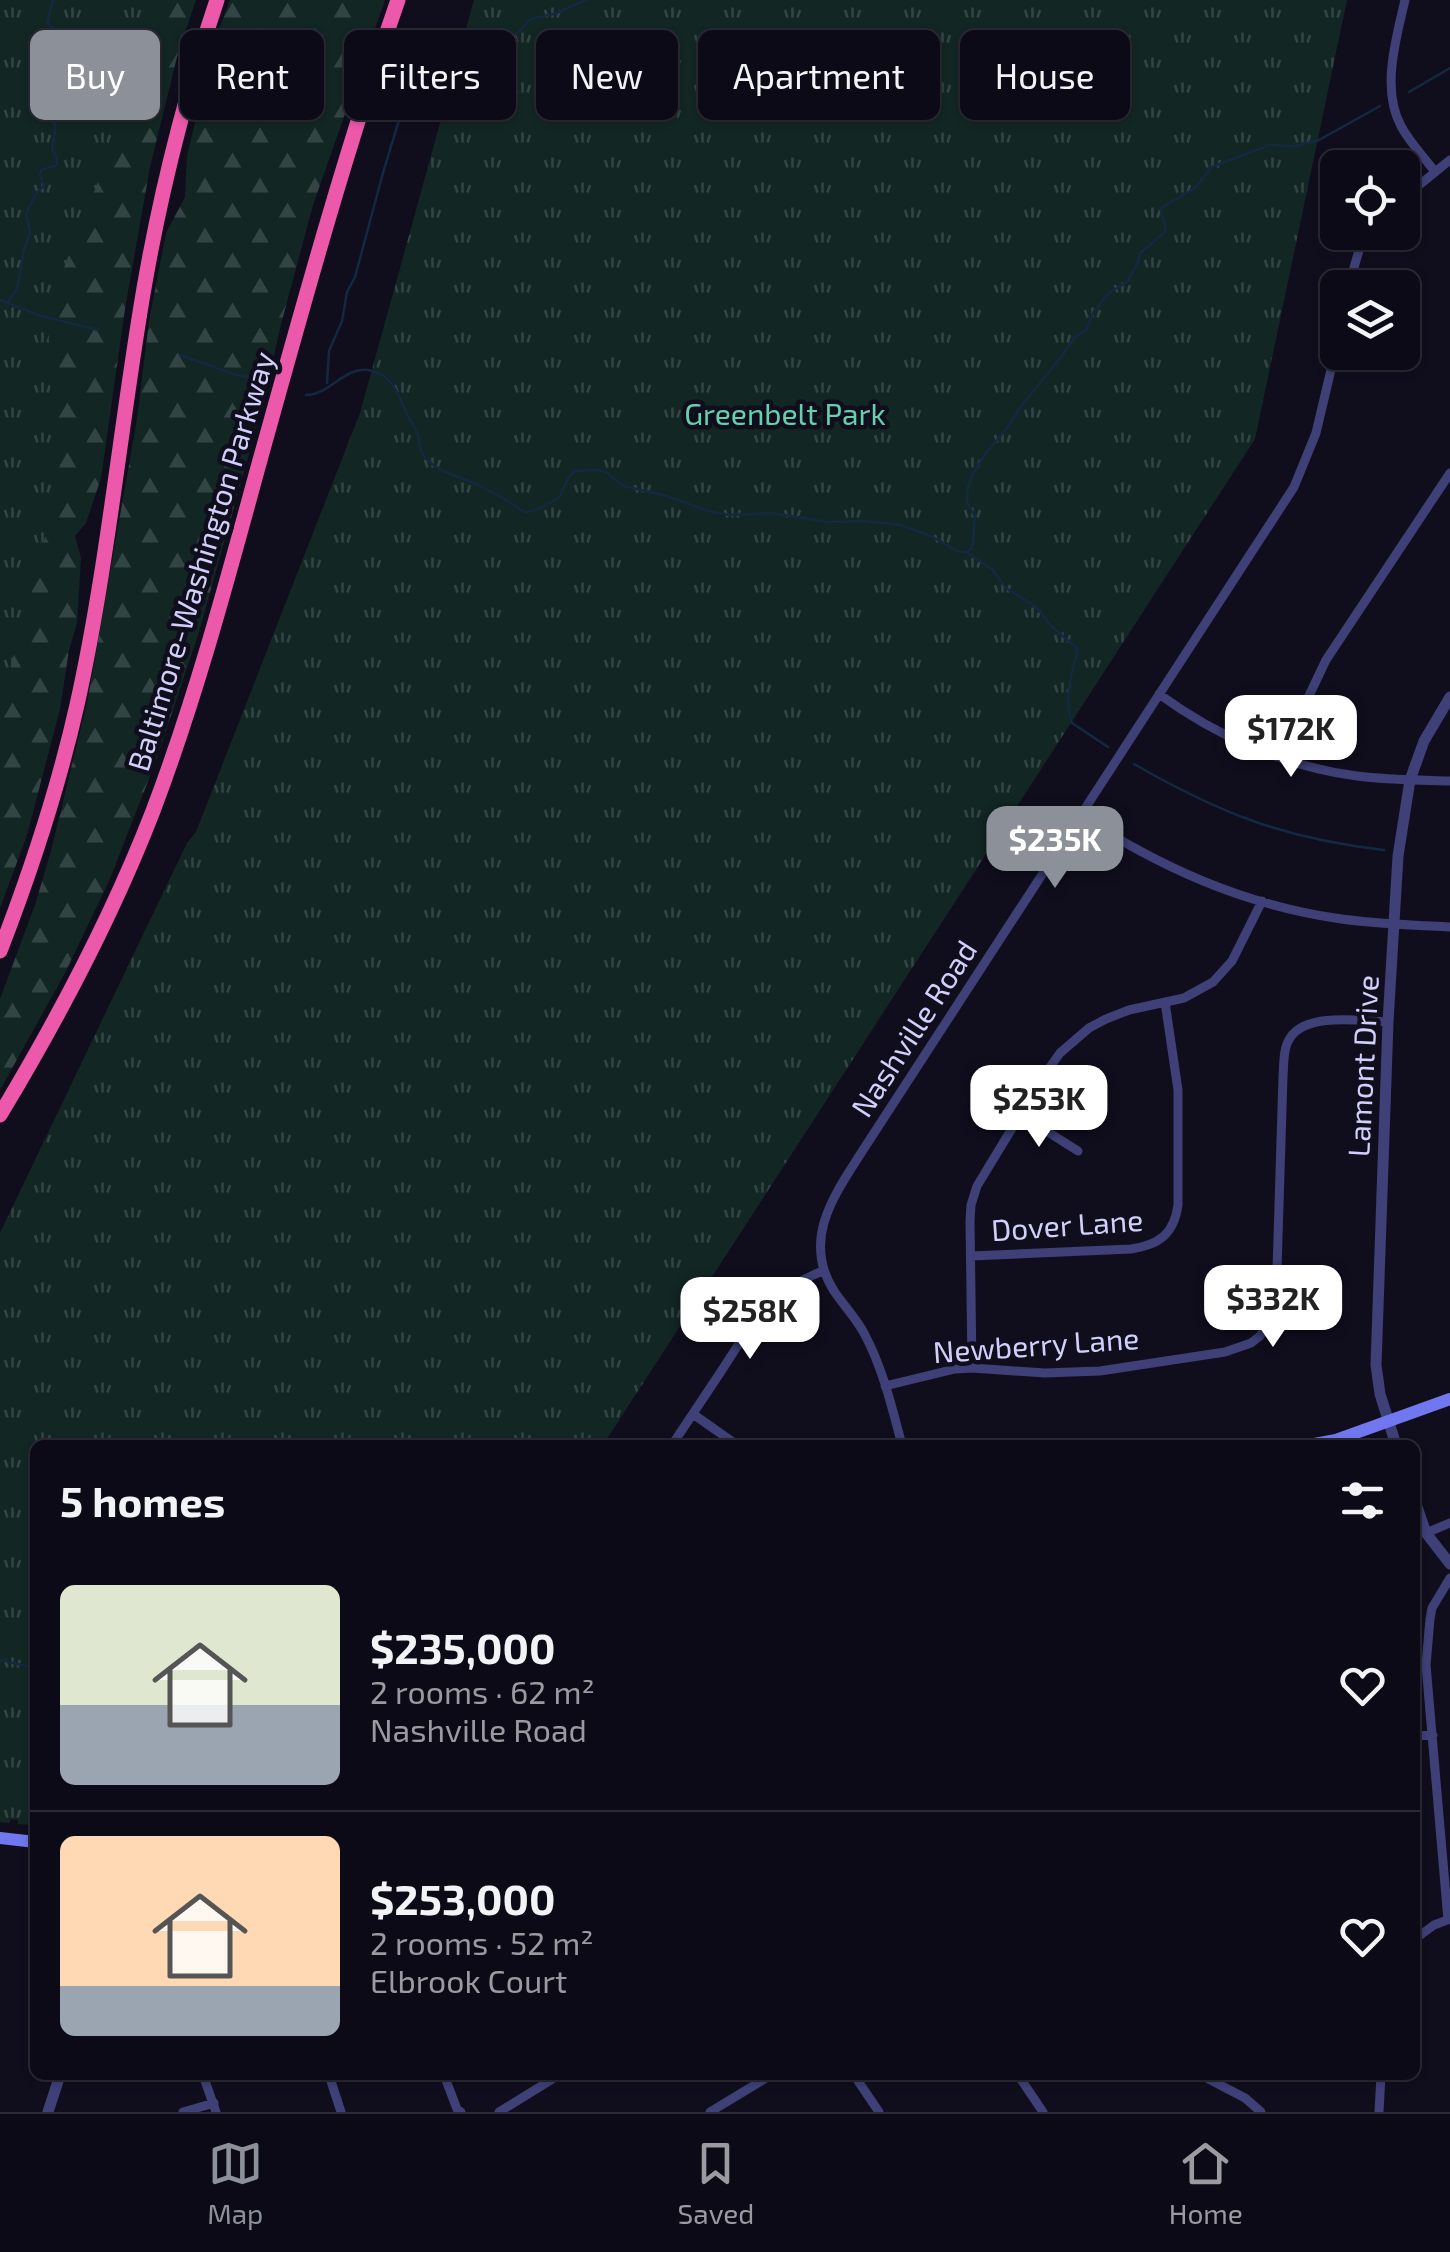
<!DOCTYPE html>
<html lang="en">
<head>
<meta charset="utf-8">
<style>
  body { margin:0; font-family:"Exo 2",sans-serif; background:#1a1823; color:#f1f3f6; height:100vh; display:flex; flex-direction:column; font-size:38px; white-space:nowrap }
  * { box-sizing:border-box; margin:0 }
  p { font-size:32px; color:#9a9aa1 }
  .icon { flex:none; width:55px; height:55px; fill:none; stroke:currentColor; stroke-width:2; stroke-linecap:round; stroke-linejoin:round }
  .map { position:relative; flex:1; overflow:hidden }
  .sheet { position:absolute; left:30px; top:1440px; width:1390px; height:640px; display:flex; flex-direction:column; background:#0c0a16; border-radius:15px; box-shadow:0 2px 8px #0004,0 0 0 2px #2c2b35 }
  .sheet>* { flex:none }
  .top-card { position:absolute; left:30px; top:30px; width:1390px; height:90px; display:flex; gap:20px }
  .tools { position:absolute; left:1320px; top:150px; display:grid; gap:20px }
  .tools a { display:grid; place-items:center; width:100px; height:100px; border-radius:15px; background:#0c0a16; box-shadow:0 2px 8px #0004,0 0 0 2px #2c2b35; font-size:50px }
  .price { position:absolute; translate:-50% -85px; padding:0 22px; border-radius:20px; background:#fff; color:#222; font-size:32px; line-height:65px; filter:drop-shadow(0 2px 5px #0008) }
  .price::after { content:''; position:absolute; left:50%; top:60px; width:30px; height:22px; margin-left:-15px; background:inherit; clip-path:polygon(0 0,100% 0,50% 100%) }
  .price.current { background:#8c9099; color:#fff }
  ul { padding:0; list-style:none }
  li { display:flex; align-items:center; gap:30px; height:250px; padding:0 30px }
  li+li { border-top:2px solid #2c2b35 }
  li span { display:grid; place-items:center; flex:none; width:280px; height:200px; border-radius:15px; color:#555 }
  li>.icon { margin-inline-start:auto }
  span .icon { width:120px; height:120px; fill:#fffc; stroke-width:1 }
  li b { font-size:42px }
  h2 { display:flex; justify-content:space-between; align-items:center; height:120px; padding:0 30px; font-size:42px }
  .tag { padding:0 35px; border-radius:15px; background:#0c0a16; box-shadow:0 2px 8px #0004,0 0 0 2px #2c2b35; font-size:35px; line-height:90px }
  .tag.current { background:#8c9099; color:#fff }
  .tabs { display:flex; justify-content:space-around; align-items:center; height:140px; border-top:2px solid #2c2b35; background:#0c0a16; font-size:28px; color:#9a9aa1 }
  .tabs a { display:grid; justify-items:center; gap:5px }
  .tabs .current { color:#8c9099 }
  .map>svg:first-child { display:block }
  .forest { fill:url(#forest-firs) }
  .park { fill:url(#park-tufts) }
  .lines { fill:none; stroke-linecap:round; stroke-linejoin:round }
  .stream { stroke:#132941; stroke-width:2.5 }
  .minor { stroke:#3e4077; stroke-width:9 }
  .tertiary { stroke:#3e4077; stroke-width:11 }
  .secondary { stroke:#7178ef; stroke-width:12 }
  .motorway { stroke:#ec58aa; stroke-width:15 }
  .labels { text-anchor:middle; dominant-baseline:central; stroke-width:9; stroke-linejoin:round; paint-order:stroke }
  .park-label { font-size:30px; fill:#65d0ad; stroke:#100e1d }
  .street-label { font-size:30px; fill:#d1d0fa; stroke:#100e1d }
</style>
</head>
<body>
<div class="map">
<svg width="1450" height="2112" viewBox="0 0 1450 2112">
  <defs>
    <pattern id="forest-firs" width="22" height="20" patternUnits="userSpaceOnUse" patternTransform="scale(2.5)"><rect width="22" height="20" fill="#122624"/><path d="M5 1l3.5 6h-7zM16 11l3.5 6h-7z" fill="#334445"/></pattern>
    <pattern id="park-tufts" width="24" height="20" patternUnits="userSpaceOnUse" patternTransform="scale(2.5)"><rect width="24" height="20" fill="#122624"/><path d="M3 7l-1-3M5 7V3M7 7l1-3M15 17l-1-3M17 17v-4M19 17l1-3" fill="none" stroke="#334445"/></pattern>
  </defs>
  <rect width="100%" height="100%" fill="#100e1d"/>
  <path class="forest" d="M0 0H196L178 53 150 167 125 309 101 478 86 523 75 536 81 558 77 623 69 650 60 709 27 835 0 908Z
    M230 0H385L313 205 280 328 266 393 199 632 156 761 109 881 65 973 0 1090V999L35 905 51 851 87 703 137 419 149 321 166 233 185 197 187 156 215 40Z"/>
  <path class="park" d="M0 0H170L48 308 53 507 0 707Z
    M474 0H1347L1255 439 603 1445H35V1825L18 1824V1820L11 1819 9 1823 0 1822V1233L187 843 196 832 360 413Z"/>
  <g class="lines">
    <path class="stream" d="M1409 92 1450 68
      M0 300 38 315 98 330
      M8 302 17 289 24 250 30 233 26 214 37 192 44 186 40 175 41 170 57 165V157L52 150 55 131 53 96 62 89V74L57 66 55 47 56 30 47 23 53 0
      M180 355 236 375 254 378
      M327 383 329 351 342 321 347 292 355 277 383 173 399 120 405 109 429 93 441 67 449 59 461 52 503 42 521 30 530 19 554 14 586 0
      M306 395C329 395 344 367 368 370 393 374 398 394 407 414 410 420 415 427 418 434 420 443 418 449 424 456 437 473 460 476 478 485 494 493 509 501 524 512 534 513 550 503 559 498L568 478 575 471 596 470 606 472 623 486 663 495 712 512 729 515 771 513 828 522 862 521 901 525 931 536 959 552H966L971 549 973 543 975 516 967 503 968 487 972 475 986 453 1008 427 1022 405 1062 356 1074 338 1086 330 1094 311 1109 293 1127 282 1138 263 1140 253 1164 233C1169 223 1159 217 1161 208L1195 188 1212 167 1269 145 1296 146 1319 140 1380 106
      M967 553 992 569 1006 588 1036 607 1052 627 1077 648C1077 658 1074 663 1072 672 1068 687 1066 709 1072 723L1108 747
      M1134 764C1219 813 1285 839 1384 850
      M0 1660 35 1668"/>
    <path class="minor" d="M1405 0C1396 39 1381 89 1401 126 1410 143 1424 157 1435 172
      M1402 199 1450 160
      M1348 288 1360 247 1369 232
      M1159 694C1216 736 1286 767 1357 776 1388 780 1419 780 1450 781
      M1288 759 1306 702 1326 660 1450 473
      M1081 816C1160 867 1242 904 1335 918 1373 924 1412 925 1450 927
      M1021 1115 1078 1151
      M971 1256 1131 1249C1159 1245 1174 1234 1178 1205V1090L1165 1002
      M972 1368 970 1221 971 1205 977 1186 1045 1074 1060 1053 1089 1028 1106 1019 1129 1010 1184 998 1213 982 1232 961 1262 901
      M885 1386 955 1369 972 1368 1045 1373 1100 1371 1225 1352 1251 1343 1260 1336 1268 1324 1276 1302 1283 1076C1284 1064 1283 1048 1290 1038 1306 1012 1362 1021 1388 1022
      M693 1414 737 1445
      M672 1445C688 1421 704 1397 720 1373 750 1327 769 1291 823 1271
      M902 1445C892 1408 883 1369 865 1335 857 1319 844 1306 834 1291 801 1239 835 1194 863 1150L1294 487 1316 433 1338 340
      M1426 1533 1450 1523
      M1415 1736 1433 1735
      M1448 1920 1426 1665 1430 1619 1432 1608 1450 1578
      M1415 1939 1434 1925 1450 1919
      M203 2075 216 2112
      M329 2075 341 2112
      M444 2075 457 2109 461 2112
      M854 2075 879 2112
      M1018 2075 1043 2112
      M1201 2075 1245 2098 1261 2112
      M183 2112 214 2103
      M499 2112 559 2075
      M710 2112 771 2075
      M1379 2112 1381 2075"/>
    <path class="tertiary" d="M1396 1445 1380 1394 1376 1365 1388 1022 1398 856 1410 780 1424 741 1450 697
      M1415 1501 1426 1533 1450 1564
      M48 2112 60 2075"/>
    <path class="secondary" d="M1309 1445 1336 1440 1450 1399
      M0 1838 35 1842"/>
    <path class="motorway" d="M0 951C31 871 58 789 77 705 107 570 120 430 143 294 160 194 185 95 217 0
      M0 1115C59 1017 112 917 153 811 195 700 226 585 257 471 301 313 344 155 398 0"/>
  </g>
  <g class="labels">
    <g class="park-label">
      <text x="785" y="413">Greenbelt Park</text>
    </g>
    <g class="street-label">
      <text transform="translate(200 561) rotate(-73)">Baltimore-Washington Parkway</text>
      <text transform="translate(913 1028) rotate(-57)">Nashville Road</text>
      <text transform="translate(1362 1066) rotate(-87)">Lamont Drive</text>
      <text transform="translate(1067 1224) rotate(-4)">Dover Lane</text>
      <text transform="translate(1036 1344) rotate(-4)">Newberry Lane</text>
    </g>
  </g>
</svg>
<div class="tools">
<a><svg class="icon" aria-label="locate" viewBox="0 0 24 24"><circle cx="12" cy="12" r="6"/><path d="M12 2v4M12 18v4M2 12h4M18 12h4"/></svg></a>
<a><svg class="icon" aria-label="layers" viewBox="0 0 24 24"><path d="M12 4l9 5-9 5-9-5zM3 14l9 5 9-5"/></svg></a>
</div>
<b class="price" style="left:1291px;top:780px">$172K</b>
<b class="price current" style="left:1055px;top:891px">$235K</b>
<b class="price" style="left:1039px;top:1150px">$253K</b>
<b class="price" style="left:1273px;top:1350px">$332K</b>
<b class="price" style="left:750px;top:1362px">$258K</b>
<div class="top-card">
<a class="tag current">Buy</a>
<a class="tag">Rent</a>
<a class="tag">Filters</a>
<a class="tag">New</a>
<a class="tag">Apartment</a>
<a class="tag">House</a>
</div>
<section class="sheet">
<h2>5 homes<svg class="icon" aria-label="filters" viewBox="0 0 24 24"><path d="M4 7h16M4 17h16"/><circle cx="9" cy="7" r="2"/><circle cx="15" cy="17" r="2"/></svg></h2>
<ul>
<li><span style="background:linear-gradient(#dfe7d0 60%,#9aa5b1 0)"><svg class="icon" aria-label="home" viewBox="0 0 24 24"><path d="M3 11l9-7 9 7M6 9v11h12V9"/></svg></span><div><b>$235,000</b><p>2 rooms · 62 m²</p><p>Nashville Road</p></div><svg class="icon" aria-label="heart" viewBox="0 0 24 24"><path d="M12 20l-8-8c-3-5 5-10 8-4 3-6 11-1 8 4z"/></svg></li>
<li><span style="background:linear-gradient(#ffd9b3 75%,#9aa5b1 0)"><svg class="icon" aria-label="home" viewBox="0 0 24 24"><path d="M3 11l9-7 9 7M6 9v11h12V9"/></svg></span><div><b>$253,000</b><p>2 rooms · 52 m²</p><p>Elbrook Court</p></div><svg class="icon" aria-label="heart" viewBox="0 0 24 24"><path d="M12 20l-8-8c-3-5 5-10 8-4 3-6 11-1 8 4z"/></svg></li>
</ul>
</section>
</div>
<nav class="tabs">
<a class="current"><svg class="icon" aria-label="map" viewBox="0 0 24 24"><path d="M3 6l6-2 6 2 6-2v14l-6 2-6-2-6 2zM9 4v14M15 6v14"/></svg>Map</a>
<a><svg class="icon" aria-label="saved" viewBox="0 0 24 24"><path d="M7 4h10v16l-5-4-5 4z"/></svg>Saved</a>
<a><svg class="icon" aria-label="home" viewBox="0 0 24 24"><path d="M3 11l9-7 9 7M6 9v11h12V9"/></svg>Home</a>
</nav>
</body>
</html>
